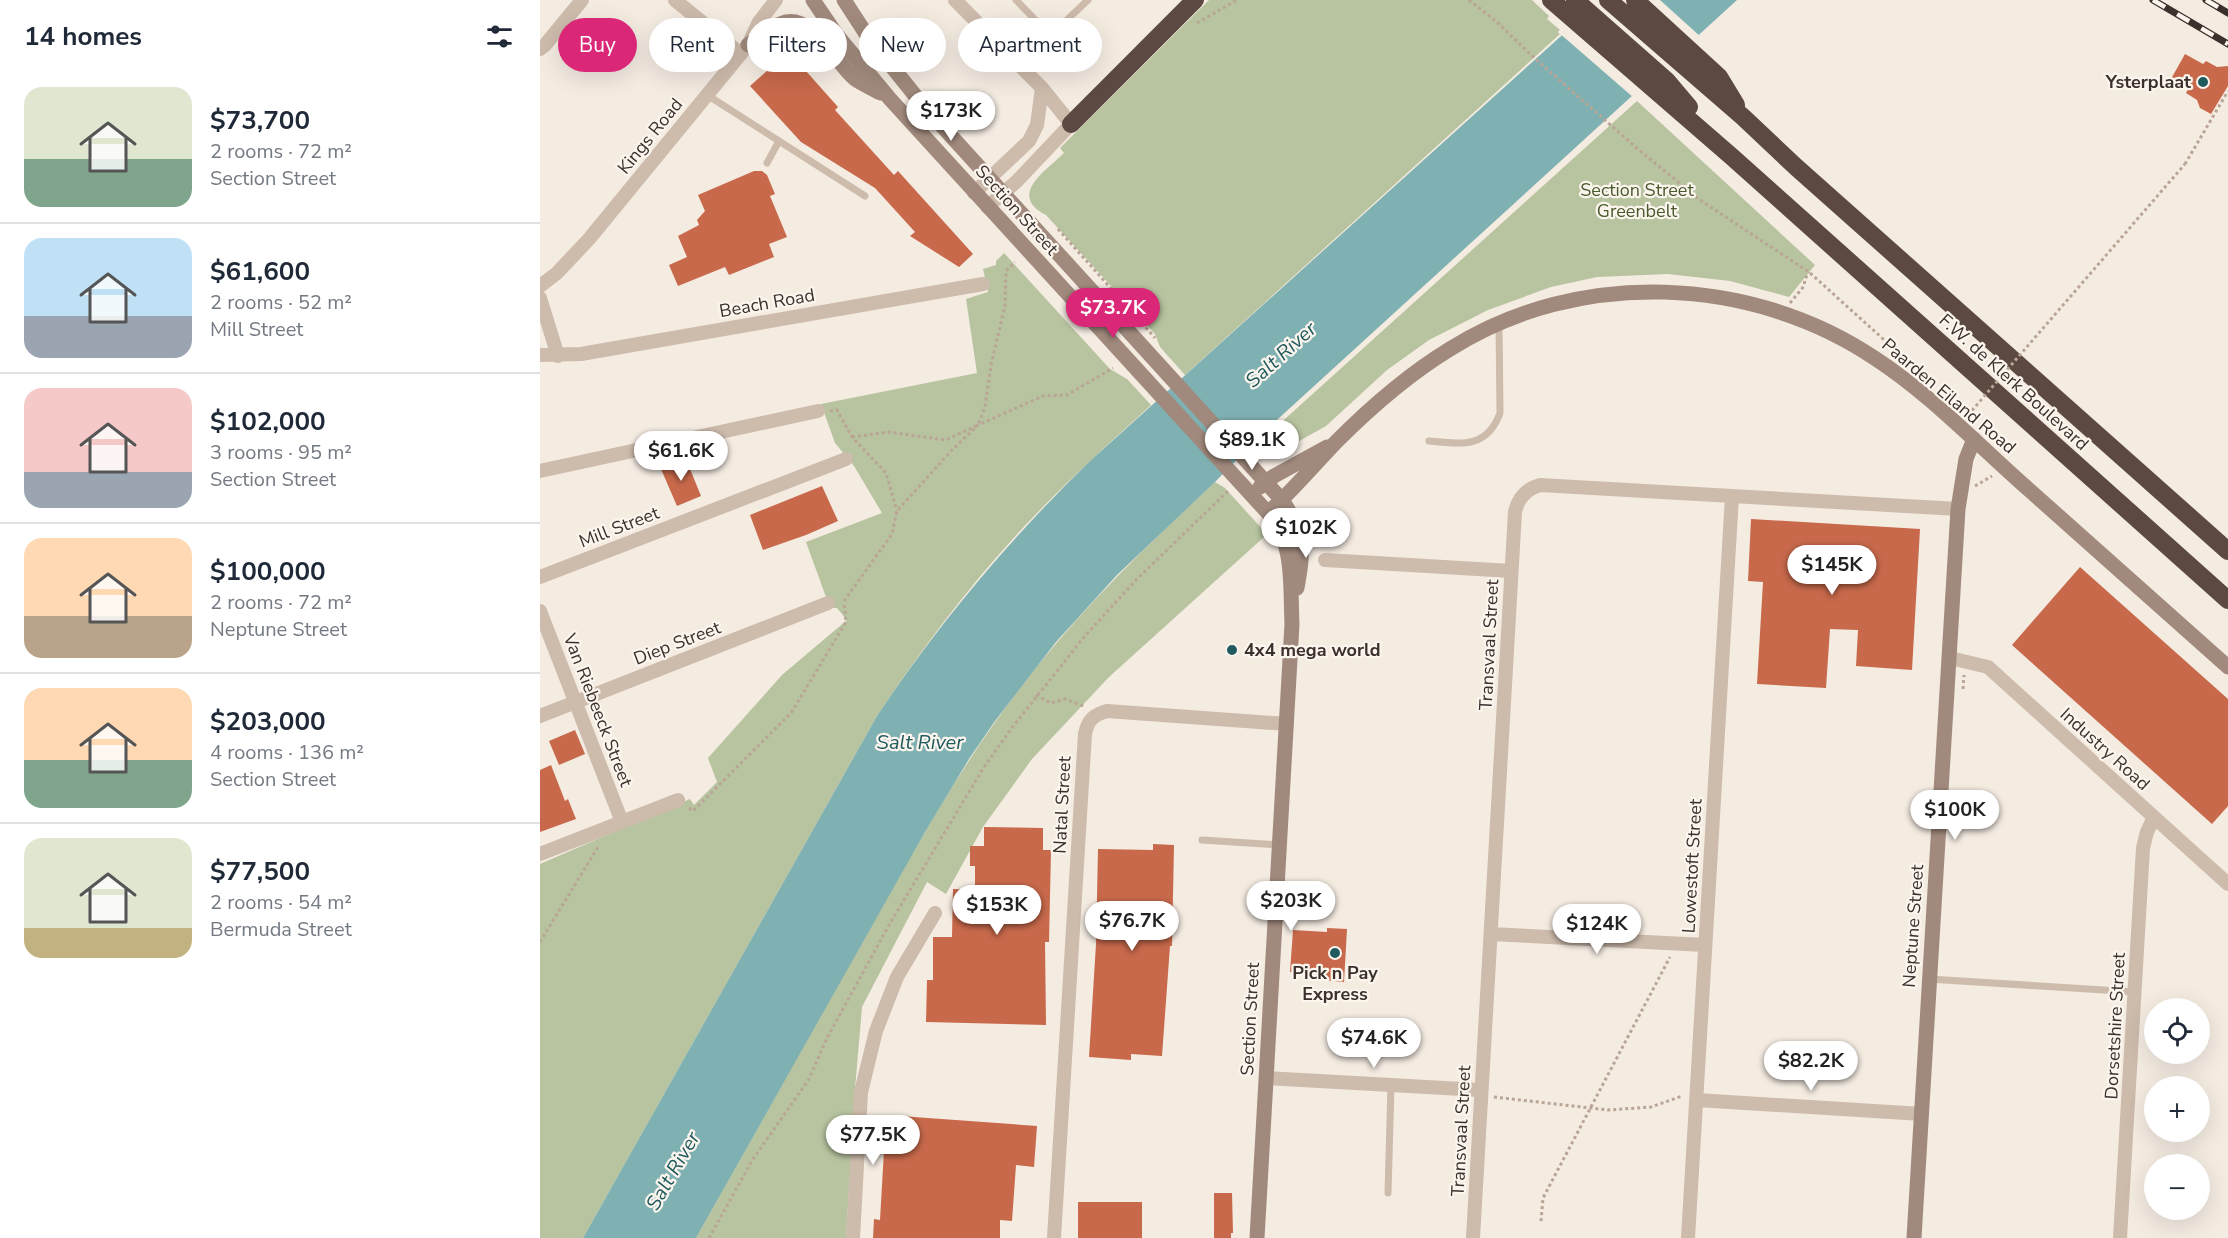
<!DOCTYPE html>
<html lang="en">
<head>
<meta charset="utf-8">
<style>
  body { margin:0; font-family:"Nunito Sans",sans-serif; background:#f2f2f3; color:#1f2937; height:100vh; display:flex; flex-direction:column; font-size:22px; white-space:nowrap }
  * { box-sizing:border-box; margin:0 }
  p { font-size:20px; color:#747a83 }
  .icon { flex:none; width:33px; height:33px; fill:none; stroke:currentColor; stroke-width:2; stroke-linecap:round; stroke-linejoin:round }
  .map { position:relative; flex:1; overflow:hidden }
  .sheet { display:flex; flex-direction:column; background:#fff; width:540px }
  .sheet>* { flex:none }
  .top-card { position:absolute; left:18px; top:18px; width:570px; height:54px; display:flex; gap:12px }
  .fabs { position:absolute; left:1604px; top:998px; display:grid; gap:12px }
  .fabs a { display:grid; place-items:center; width:66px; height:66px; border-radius:50%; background:#fff; box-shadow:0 6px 24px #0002; font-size:30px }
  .price { position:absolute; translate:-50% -51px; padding:0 14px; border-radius:21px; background:#fff; color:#222; font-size:20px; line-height:39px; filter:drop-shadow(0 2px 3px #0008) }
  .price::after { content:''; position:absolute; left:50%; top:36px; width:18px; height:14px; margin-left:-9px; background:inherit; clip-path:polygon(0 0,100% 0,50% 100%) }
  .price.active { background:#db2777; color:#fff }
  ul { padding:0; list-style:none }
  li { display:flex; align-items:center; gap:18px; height:150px; padding:0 24px }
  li+li { border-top:2px solid #e0e1e3 }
  li span { display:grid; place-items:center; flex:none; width:168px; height:120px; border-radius:18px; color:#555 }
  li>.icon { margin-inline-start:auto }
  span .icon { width:72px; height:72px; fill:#fffc; stroke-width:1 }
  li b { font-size:26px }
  h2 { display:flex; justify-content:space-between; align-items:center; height:72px; padding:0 24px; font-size:26px }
  .tag { padding:0 21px; border-radius:27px; background:#fff; box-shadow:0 6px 24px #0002; font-size:21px; line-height:54px }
  .tag.active { background:#db2777; color:#fff }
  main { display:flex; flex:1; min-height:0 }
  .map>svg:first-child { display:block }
  .green { fill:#b8c4a0 }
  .water { fill:#7fb0b2 }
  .pier { fill:#f4ebe1 }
  .building { fill:#c8694b }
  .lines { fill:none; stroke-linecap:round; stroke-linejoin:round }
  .path { stroke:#b9a596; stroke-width:3; stroke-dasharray:3 3; stroke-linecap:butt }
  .lane { stroke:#cdbbac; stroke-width:7 }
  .street { stroke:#cdbbac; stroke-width:14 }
  .secondary { stroke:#a18a7d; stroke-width:15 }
  .highway { stroke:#5c4a42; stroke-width:18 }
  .rail-casing { stroke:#3b302b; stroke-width:7 }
  .rail { stroke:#fbf5ee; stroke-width:4.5; stroke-dasharray:14; stroke-linecap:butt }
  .path-bridge { stroke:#b9a596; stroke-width:3; stroke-dasharray:3 3; stroke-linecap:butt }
  .poi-dot { fill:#1f5a5e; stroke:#fbf5ee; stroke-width:2 }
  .labels { text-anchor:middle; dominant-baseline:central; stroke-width:4.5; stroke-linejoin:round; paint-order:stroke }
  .poi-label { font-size:18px; font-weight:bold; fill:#3b302b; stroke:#fbf5ee; text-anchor:end }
  .street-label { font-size:18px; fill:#3b302b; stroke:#fbf5ee }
  .park-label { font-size:18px; fill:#4a5a2e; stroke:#fbf5ee }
  .water-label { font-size:20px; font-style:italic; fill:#1f5a5e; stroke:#fbf5ee }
</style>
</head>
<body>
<main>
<section class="sheet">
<h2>14 homes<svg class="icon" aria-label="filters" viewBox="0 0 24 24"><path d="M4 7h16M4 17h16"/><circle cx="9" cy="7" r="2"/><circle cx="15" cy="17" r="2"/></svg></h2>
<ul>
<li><span style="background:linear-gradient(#dfe7d0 60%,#7fa58c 0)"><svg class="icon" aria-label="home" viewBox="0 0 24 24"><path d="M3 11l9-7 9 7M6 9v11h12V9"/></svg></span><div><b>$73,700</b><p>2 rooms · 72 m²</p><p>Section Street</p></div></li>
<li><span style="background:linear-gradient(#bfe0f5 65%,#9aa5b1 0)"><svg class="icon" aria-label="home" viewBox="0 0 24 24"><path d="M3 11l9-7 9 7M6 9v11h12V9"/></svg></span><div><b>$61,600</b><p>2 rooms · 52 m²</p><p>Mill Street</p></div></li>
<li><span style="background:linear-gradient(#f6c9c9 70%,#9aa5b1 0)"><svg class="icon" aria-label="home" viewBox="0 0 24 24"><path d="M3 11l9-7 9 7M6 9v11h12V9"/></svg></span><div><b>$102,000</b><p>3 rooms · 95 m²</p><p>Section Street</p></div></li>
<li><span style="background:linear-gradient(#ffd9b3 65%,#b9a48a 0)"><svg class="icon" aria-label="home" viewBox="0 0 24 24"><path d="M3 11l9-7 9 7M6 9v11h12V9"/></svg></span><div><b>$100,000</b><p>2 rooms · 72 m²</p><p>Neptune Street</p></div></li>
<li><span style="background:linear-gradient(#ffd9b3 60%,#7fa58c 0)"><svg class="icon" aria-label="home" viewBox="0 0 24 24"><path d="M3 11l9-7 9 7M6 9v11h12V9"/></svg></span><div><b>$203,000</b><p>4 rooms · 136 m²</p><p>Section Street</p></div></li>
<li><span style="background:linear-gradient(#dfe7d0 75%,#c2b280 0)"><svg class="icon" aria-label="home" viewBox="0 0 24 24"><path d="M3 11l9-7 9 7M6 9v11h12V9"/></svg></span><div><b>$77,500</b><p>2 rooms · 54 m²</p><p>Bermuda Street</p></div></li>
</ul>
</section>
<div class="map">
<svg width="1688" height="1238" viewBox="0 0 1688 1238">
  <rect width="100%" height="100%" fill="#f4ebe1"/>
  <path class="green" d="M669 0H992L1009 16 1007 19 1020 30 1018 32 1020 34 645 375 620 347 615 334 506 215C467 195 506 171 524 153L520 148Z
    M1097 101 1275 265 1249 297 1190 281 1128 274 1057 277 1011 287 948 310 889 340 847 370 786 426 736 454H724L714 447Z
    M464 253 570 369 587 379 611 405C574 439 536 473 501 509 440 571 386 642 337 716L43 1238H0V864L150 799 154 805 177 782 168 758 242 675 307 620 297 608H290L266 542 342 513 314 466 295 443 281 404 437 373 426 299 448 292 443 269 456 265V261Z
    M675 482 685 488 723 530 724 537 569 677 492 759 443 827 406 894 387 882 322 1007 315 1089 306 1238H156C212 1138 268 1039 324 939 372 854 419 768 478 691 536 614 604 548 675 482Z"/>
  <path class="water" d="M1061 0H1197L726 430 675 482 577 575 516 642 455 721 429 759 385 832 156 1238H43L337 716C399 623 469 540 549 462Z"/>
  <path class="pier" d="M1056 0H1120L1161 37 1094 98 1018 32Z"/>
  <path class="building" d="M1645 54 1663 64 1666 61 1677 67 1688 66V86L1671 114 1660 108 1657 100 1646 93 1648 89 1631 79Z
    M237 62H258L298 107 295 110 354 175 358 171 433 254 419 267 370 236 375 232 335 188 261 142 210 86Z
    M214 171H222L227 175 235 194 230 196 247 237 229 244 234 257 189 275 185 267 138 286 129 265 147 257 138 236 159 225 157 220 165 211 158 195Z
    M146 459 161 496 137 506 121 469Z
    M282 486 298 521 266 535 223 550 210 515Z
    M1211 519 1380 529 1372 670 1316 666 1318 630 1290 629 1286 688 1217 684 1223 582 1208 581Z
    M1540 567 1688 699V806L1672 824 1472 645Z
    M35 730 45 754 19 765 9 741Z
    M11 765 25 801 28 799 36 819 0 832V770Z
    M444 827 503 828V850H511L509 942H505L506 1025 386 1022 387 980H393V937H412L413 889 435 890V866H430V846H444Z
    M613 844 634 845 632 946H630L622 1056 591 1054V1060L549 1057 556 944 558 849 613 850Z
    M787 928 807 929 804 982 783 980 784 975 750 972 753 930 787 932Z
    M346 1115 497 1126 494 1167 476 1165 472 1221 460 1220V1238H333L334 1219 340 1220Z
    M674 1193H692L693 1233H691V1238H674Z
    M538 1202H602V1238H538Z"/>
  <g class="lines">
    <path class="path" d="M929 0 957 22 991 55 1099 150 1160 200 1269 272 1373 366
      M657 23 697 0
      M1645 164 1688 91
      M518 229 615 338
      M1250 303 1264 286 1265 279 1269 272
      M290 411 297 410 312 437 346 473 357 511
      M312 437 349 432 406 440 438 425 445 407 451 365 465 306 466 271 475 262
      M1435 486 1452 476
      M304 601 352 534 357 511 411 451 438 425 503 396 527 395 573 368
      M1423 689 1424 675
      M496 695 511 703 525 699 546 707
      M149 808 153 811 251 713 306 622 304 602
      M0 942 58 847
      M954 1097 1068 1110 1111 1107 1142 1096
      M1001 1221 1003 1198 1130 957
      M169 1238 213 1159 269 1079 287 1038 349 925 444 767 471 729 544 637 596 580 688 491"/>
    <path class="lane" d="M476 0 505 30 510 32 515 31 548 0
      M167 95 325 196
      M227 163 239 141
      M889 441C921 444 947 449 960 413L959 324
      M662 840 740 845
      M1389 979 1595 992
      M848 1193 851 1085"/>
    <path class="street" d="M135 0 201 54
      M415 0 502 88 531 124 477 181 447 207
      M0 49 5 45 42 0
      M434 193 489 141 497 125 502 88
      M0 286 17 273 49 239 208 45 219 22 236 0
      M0 298 18 356
      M0 355 41 354 443 284
      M0 471 278 411
      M785 560 971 571
      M0 577 306 459
      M0 611 82 822
      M1410 658 1448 667 1688 884
      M0 716 288 603
      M0 854 138 800
      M951 934 1165 945
      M726 1078 940 1090
      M1157 1100 1382 1114
      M313 1238 321 1092 336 1031 357 977 395 913
      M514 1238 545 734C548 720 553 715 567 711L747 724
      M933 1238 975 512C978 498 986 489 1000 485L1418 509
      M1148 1238 1192 496
      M1580 1238 1603 848 1607 832 1614 817"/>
    <path class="secondary" d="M273 0 296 34 350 99 728 513C755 544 750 585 752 624L717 1238
      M304 0 328 37 382 104 742 500C765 534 764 549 757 588
      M208 45C218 38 229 28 240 24 271 10 295 62 315 79 322 84 332 88 340 93
      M720 487 734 476 787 447
      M728 513C753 490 774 465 797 441 831 407 869 374 910 349 1038 268 1212 275 1336 359 1391 395 1438 445 1487 488 1554 548 1621 608 1688 667
      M1374 1238 1418 509 1426 459 1434 439"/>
    <path class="highway" d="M1011 0 1191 156 1688 600
      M1035 0 1127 81 1149 107
      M1068 0 1203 117 1256 167 1688 551
      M1095 0 1179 77 1196 105
      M531 124 655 0"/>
    <g class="rail-casing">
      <path id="rail" d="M1613 0 1688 44
        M1666 0 1688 13"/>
    </g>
    <use href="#rail" class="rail"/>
    <path class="path-bridge" d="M1428 415 1645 164"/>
  </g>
  <g class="poi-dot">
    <circle cx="1663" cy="82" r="6"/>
    <circle cx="692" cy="650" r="6"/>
    <circle cx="795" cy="953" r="6"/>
  </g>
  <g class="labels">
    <g class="poi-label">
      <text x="1651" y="82">Ysterplaat</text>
      <text x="704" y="650" text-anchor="start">4x4 mega world</text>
      <text x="795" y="973" text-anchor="middle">Pick n Pay<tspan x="795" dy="21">Express</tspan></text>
    </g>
    <g class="street-label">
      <text transform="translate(110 136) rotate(-51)">Kings Road</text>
      <text transform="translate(477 210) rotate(48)">Section Street</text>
      <text transform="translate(227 303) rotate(-10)">Beach Road</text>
      <text transform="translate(1474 382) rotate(42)">F.W. de Klerk Boulevard</text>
      <text transform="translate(1409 396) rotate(40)">Paarden Eiland Road</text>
      <text transform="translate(79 527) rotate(-21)">Mill Street</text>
      <text transform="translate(137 643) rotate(-21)">Diep Street</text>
      <text transform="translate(949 645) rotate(-87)">Transvaal Street</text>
      <text transform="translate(58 710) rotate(69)">Van Riebeeck Street</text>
      <text transform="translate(1565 749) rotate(42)">Industry Road</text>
      <text transform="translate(522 805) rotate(-87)">Natal Street</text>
      <text transform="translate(1152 866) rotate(-87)">Lowestoft Street</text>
      <text transform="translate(1373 926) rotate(-86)">Neptune Street</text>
      <text transform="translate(710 1019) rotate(-87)">Section Street</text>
      <text transform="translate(1575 1026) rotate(-87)">Dorsetshire Street</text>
      <text transform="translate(921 1131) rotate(-87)">Transvaal Street</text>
    </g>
    <g class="park-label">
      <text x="1097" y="190">Section Street<tspan x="1097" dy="21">Greenbelt</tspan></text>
    </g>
    <g class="water-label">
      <text transform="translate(741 355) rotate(-42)">Salt River</text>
      <text x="380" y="742">Salt River</text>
      <text transform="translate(133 1171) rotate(-60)">Salt River</text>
    </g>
  </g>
</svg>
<div class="fabs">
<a><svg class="icon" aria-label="locate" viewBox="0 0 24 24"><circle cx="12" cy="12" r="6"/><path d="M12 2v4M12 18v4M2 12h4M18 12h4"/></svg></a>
<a>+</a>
<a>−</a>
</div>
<b class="price" style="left:411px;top:142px">$173K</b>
<b class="price active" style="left:573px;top:339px">$73.7K</b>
<b class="price" style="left:712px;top:471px">$89.1K</b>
<b class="price" style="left:141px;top:482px">$61.6K</b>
<b class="price" style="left:766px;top:559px">$102K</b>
<b class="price" style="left:1292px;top:596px">$145K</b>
<b class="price" style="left:1415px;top:841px">$100K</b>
<b class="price" style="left:751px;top:932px">$203K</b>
<b class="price" style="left:457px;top:936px">$153K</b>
<b class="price" style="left:592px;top:952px">$76.7K</b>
<b class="price" style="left:1057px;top:955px">$124K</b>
<b class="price" style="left:834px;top:1069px">$74.6K</b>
<b class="price" style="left:1271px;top:1092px">$82.2K</b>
<b class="price" style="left:333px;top:1166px">$77.5K</b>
<div class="top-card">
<a class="tag active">Buy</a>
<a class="tag">Rent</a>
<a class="tag">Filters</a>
<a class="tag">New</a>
<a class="tag">Apartment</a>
</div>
</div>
</main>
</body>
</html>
